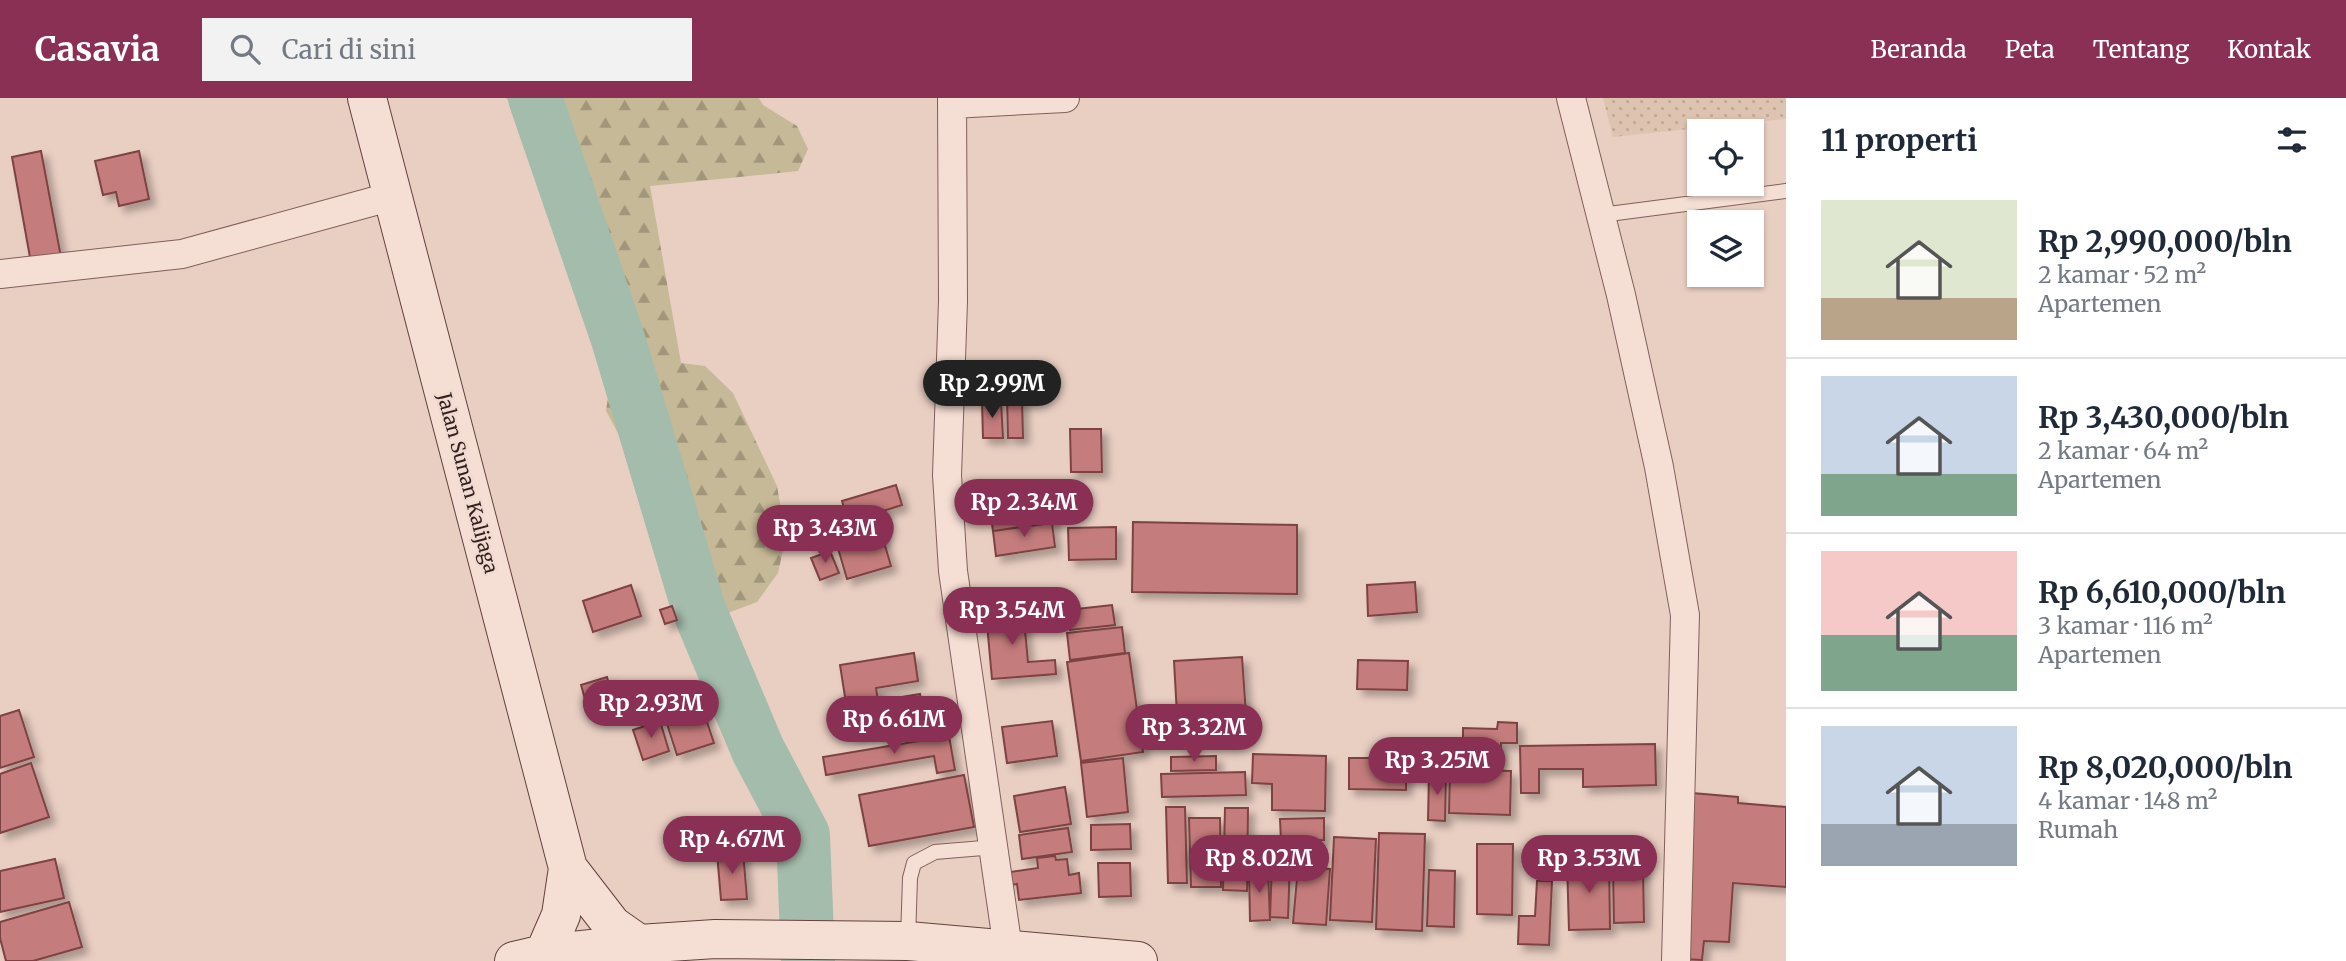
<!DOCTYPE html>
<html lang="id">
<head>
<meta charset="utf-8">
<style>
  body { margin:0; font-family:Merriweather,serif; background:#f2f2f3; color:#1f2937; height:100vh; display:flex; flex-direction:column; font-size:26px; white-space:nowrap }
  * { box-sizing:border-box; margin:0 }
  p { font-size:23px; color:#747a83 }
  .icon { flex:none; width:38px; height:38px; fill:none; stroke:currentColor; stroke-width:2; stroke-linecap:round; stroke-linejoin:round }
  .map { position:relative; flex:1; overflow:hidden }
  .drawer { display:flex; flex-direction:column; background:#fff; width:560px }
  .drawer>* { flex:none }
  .tools { position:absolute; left:1687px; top:21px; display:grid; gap:14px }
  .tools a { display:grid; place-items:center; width:77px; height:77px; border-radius:0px; background:#fff; box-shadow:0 2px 5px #0004; font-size:35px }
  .price { position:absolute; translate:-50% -60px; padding:0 16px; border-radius:24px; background:#8b3055; color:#fff; font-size:23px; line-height:46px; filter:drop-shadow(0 2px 4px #0008) }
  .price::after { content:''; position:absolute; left:50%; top:42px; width:21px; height:16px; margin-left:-10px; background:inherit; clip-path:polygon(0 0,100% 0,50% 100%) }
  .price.selected { background:#222; color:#fff }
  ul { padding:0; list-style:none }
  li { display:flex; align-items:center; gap:21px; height:175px; padding:0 35px }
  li+li { border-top:2px solid #e0e1e3 }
  li span { display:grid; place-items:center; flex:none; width:196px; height:140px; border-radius:0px; color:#555 }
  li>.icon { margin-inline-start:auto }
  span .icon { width:84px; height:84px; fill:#fffc; stroke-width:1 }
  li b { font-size:30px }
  h2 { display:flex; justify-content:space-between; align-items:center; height:84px; padding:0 35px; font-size:30px }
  header { display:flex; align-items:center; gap:42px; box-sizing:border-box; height:98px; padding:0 35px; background:#8b3055; color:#fff }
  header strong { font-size:33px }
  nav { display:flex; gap:38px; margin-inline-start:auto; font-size:24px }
  .search { width:490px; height:63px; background:#f2f2f3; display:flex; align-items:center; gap:18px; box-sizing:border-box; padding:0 24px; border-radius:0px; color:#747a83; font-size:26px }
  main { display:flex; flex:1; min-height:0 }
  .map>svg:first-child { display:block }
  .farmland { fill:url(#farmland-dots) }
  .forest { fill:url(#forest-firs) }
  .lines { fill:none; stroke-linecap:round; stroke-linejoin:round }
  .river { stroke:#a4bcab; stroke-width:54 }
  .building { fill:#c47c7b; stroke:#7e4343; stroke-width:2; filter:url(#shadow) }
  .lane-casing { stroke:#81605b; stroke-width:16 }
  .street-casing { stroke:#81605b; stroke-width:30 }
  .secondary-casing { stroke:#63423e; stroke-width:40 }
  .lane { stroke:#f5ded4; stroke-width:14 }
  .street { stroke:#f5ded4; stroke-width:28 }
  .secondary { stroke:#f5ded4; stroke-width:38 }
  .labels { text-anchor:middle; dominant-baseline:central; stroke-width:5; stroke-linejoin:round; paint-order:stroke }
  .street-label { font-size:19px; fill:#321f1e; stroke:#f1dbd1 }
</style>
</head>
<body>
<header>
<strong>Casavia</strong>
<div class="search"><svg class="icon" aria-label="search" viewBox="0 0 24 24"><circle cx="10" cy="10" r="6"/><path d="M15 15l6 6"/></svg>Cari di sini</div>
<nav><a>Beranda</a><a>Peta</a><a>Tentang</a><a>Kontak</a></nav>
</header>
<main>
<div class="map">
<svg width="1786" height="863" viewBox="0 0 1786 863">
  <defs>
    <pattern id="farmland-dots" width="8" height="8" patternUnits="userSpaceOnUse" patternTransform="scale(1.75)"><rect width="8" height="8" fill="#dec4b0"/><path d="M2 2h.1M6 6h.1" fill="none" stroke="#bfa897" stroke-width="1.8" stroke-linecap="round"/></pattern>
    <pattern id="forest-firs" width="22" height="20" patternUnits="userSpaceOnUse" patternTransform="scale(1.75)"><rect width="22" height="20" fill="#c6b997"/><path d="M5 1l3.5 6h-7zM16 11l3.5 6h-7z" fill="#a1967b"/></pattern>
    <filter id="shadow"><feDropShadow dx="6" dy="6" stdDeviation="3.5" flood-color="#0004"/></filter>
  </defs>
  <rect width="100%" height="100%" fill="#e9cec2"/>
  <path class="farmland" d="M1603 0H1786V21L1613 39Z"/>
  <path class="forest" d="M506 0H759L763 7 797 28 808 51 798 73 650 88 681 265 705 268 733 295 777 388 786 439 778 475 757 504 693 528 635 366 606 313 621 208 591 111Z"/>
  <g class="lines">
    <path class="river" d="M535 0 618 241 699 512 758 652 803 737 808 863"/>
  </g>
  <path class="building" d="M41 53 61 159 31 165 12 59Z
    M139 53 149 101 119 108 116 94 103 97 95 63Z
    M1007 300H1022L1023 340H1008Z
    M1001 303 1003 340H983L982 304Z
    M1070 331H1101L1102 374H1071Z
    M896 387 902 407 848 424 842 403Z
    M1051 389 1056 424 993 433 988 398Z
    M1133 424 1297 427V496L1132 494Z
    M1052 425 1055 449 996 458 993 433Z
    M1116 429V461L1069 462 1068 430Z
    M881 434 891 468 847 481 837 447Z
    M830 453 839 475 820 482 811 460Z
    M1415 484 1417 514 1368 518 1367 487Z
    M631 487 641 518 593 534 583 503Z
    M1112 507 1115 527 1070 532 1068 512Z
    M672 508 677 522 665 526 660 512Z
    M1023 511 1028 564 1055 562 1056 576 992 581 986 515Z
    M1122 529 1125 555 1070 562 1067 535Z
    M914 555 918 583 876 590 878 603 920 596 925 626 851 637 840 567Z
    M1129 555 1143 654 1081 663 1067 564Z
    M1242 559 1247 631 1178 635 1174 563Z
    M1358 562 1408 563 1407 592 1357 591Z
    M607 579 615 607 589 615 581 587Z
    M19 612 34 659 0 670V618Z
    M703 612 714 645 677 657 666 623Z
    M660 623 669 653 643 662 633 632Z
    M1052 623 1057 658 1007 665 1002 629Z
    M1498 624 1517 625V645H1501V666L1463 665V630L1497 631Z
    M949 638 955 672 937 675 934 658 826 677 823 659Z
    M1655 646 1656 687 1583 689V671H1539V695H1521L1520 648Z
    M1253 656 1326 658 1325 713 1272 712V686L1252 685Z
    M1216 658V672L1171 673V659Z
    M1123 660 1128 714 1087 719 1081 665Z
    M1349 660H1406V692L1349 691Z
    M31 665 49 719 0 735V676Z
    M1450 671 1511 673 1510 717 1449 715Z
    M1245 674 1246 697 1162 699 1161 676Z
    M1429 676H1446L1445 723 1428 722Z
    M964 677 974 729 869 748 859 697Z
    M1065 689 1071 726 1020 734 1014 698Z
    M1692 695 1738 699V705L1786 709V789L1733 785 1729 844 1704 843 1702 862 1681 861Z
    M1166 709H1185L1187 785H1168Z
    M1225 710H1248L1247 793 1223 792Z
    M1189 720H1220L1221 789H1191Z
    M1324 720V742L1281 743 1280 721Z
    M1130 726 1131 751 1091 752V727Z
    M1068 730 1072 754 1022 761 1019 737Z
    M1379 735 1425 736 1422 833 1376 831Z
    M1334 739 1376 741 1372 824 1330 822Z
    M1477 746H1513L1512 817 1477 816Z
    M743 753 747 801 721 802 717 755Z
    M1055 758 1056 762 1067 761 1069 777 1079 775 1081 795 1019 802 1017 786 1011 787 1010 774 1038 770 1037 760Z
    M55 761 64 800 0 814V773Z
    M1609 763 1610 831 1569 832 1567 764Z
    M1098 765H1130L1131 798 1099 799Z
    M1272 765H1290L1288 820 1270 819Z
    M1298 769 1330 771 1326 827 1293 825Z
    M1613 771H1643L1644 824 1614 825Z
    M1249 772H1268L1270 822 1250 823Z
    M1429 772 1455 773 1454 829 1427 828Z
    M1537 783H1552L1549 847 1518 846 1519 818H1535Z
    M69 804 82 849 33 863H6L0 840V824Z"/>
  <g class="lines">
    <g class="lane-casing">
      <path id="lane" d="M1601 117 1786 93
        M908 841 910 780 914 765 935 754 995 749"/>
    </g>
    <g class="street-casing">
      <path id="street" d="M952 0 953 203 947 377 953 473 1008 851
        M1571 0 1621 197 1659 369 1685 517 1676 863
        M952 6 1065 0
        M0 176 182 156 393 98"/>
    </g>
    <g class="secondary-casing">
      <path id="secondary" d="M367 0 568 770 561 817 544 856
        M568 770 612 827 639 846
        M514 863 544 856 639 846 715 841 908 843 1138 863"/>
    </g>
    <use href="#lane" class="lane"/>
    <use href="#street" class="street"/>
    <use href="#secondary" class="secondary"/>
  </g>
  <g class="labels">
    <g class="street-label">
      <text transform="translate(468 385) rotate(75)">Jalan Sunan Kalijaga</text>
    </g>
  </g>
</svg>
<div class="tools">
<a><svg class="icon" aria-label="locate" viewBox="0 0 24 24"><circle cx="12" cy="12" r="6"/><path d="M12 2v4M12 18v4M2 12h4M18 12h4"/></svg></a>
<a><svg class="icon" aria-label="layers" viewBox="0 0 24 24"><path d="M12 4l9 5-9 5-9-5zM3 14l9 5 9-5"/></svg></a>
</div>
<b class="price selected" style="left:992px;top:322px">Rp 2.99M</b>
<b class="price" style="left:1024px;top:441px">Rp 2.34M</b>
<b class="price" style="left:825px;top:467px">Rp 3.43M</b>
<b class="price" style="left:1012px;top:549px">Rp 3.54M</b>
<b class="price" style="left:651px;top:642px">Rp 2.93M</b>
<b class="price" style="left:894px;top:658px">Rp 6.61M</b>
<b class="price" style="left:1194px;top:666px">Rp 3.32M</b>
<b class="price" style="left:1437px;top:699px">Rp 3.25M</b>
<b class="price" style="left:732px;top:778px">Rp 4.67M</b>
<b class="price" style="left:1259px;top:797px">Rp 8.02M</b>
<b class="price" style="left:1589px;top:797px">Rp 3.53M</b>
</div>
<section class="drawer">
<h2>11 properti<svg class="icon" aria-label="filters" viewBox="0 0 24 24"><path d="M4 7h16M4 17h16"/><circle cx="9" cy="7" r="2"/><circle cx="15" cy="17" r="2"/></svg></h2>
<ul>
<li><span style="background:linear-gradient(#dfe7d0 70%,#b9a48a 0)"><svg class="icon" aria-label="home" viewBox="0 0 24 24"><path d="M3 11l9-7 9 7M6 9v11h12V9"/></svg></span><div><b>Rp 2,990,000/bln</b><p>2 kamar · 52 m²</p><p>Apartemen</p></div></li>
<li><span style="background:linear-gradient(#c9d6e8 70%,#7fa58c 0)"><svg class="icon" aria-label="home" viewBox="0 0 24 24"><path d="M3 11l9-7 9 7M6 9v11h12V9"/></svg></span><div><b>Rp 3,430,000/bln</b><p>2 kamar · 64 m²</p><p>Apartemen</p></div></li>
<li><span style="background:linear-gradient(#f6c9c9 60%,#7fa58c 0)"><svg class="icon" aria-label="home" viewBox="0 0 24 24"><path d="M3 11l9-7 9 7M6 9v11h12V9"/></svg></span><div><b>Rp 6,610,000/bln</b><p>3 kamar · 116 m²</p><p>Apartemen</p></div></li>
<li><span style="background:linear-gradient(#c9d6e8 70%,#9aa5b1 0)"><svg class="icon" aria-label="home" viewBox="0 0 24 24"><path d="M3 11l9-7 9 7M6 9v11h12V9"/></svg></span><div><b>Rp 8,020,000/bln</b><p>4 kamar · 148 m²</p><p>Rumah</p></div></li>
</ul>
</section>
</main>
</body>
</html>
